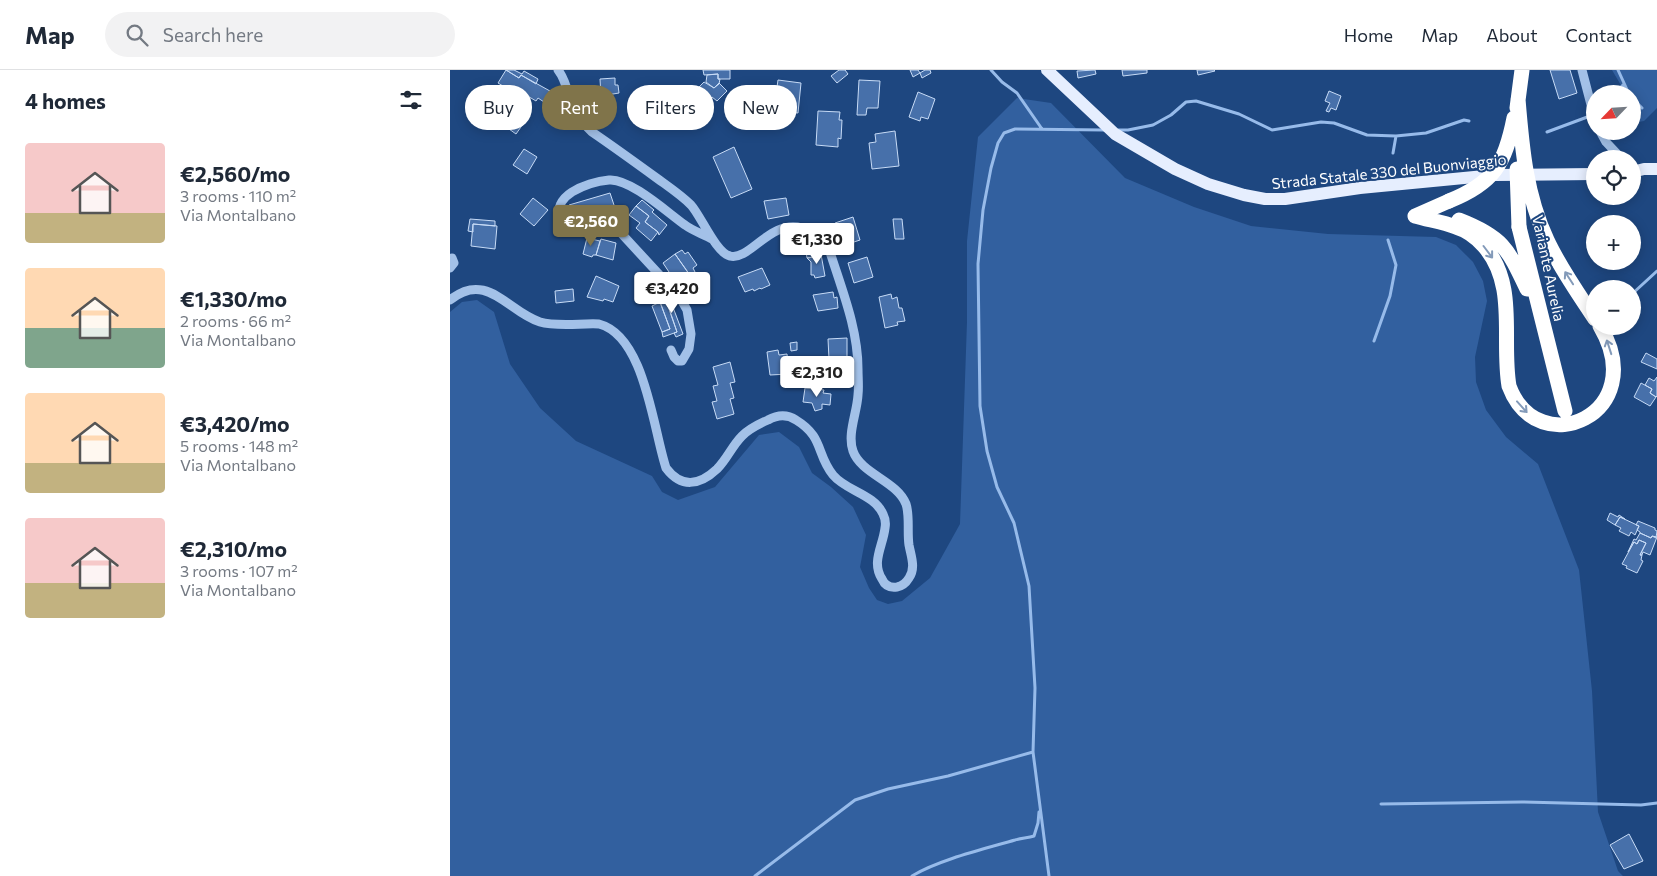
<!DOCTYPE html>
<html lang="en">
<head>
<meta charset="utf-8">
<style>
  body { margin:0; font-family:Commissioner,sans-serif; background:#f2f2f3; color:#1f2937; height:100vh; display:flex; flex-direction:column; font-size:19px; white-space:nowrap }
  * { box-sizing:border-box; margin:0 }
  p { font-size:16px; color:#747a83 }
  .icon { flex:none; width:28px; height:28px; fill:none; stroke:currentColor; stroke-width:2; stroke-linecap:round; stroke-linejoin:round }
  .map { position:relative; flex:1; overflow:hidden }
  .details { display:flex; flex-direction:column; background:#fff; width:450px }
  .details>* { flex:none }
  .guide { position:absolute; left:15px; top:15px; width:475px; height:45px; display:flex; gap:10px }
  .needle { width:32px; rotate:245deg }
  .controls { position:absolute; left:1136px; top:15px; display:grid; gap:10px }
  .controls a { display:grid; place-items:center; width:55px; height:55px; border-radius:50%; background:#fff; box-shadow:0 2px 12px #0003; font-size:25px }
  .price { position:absolute; translate:-50% -42px; padding:0 11px; border-radius:5px; background:#fff; color:#222; font-size:16px; line-height:32px; filter:drop-shadow(0 1px 2px #0008) }
  .price::after { content:''; position:absolute; left:50%; top:30px; width:15px; height:11px; margin-left:-8px; background:inherit; clip-path:polygon(0 0,100% 0,50% 100%) }
  .price.active { background:#80744a; color:#fff }
  ul { padding:0; list-style:none }
  li { display:flex; align-items:center; gap:15px; height:125px; padding:0 25px }
  li span { display:grid; place-items:center; flex:none; width:140px; height:100px; border-radius:5px; color:#555 }
  li>.icon { margin-inline-start:auto }
  span .icon { width:60px; height:60px; fill:#fffc; stroke-width:1 }
  li b { font-size:21px }
  h2 { display:flex; justify-content:space-between; align-items:center; height:60px; padding:0 25px; font-size:21px }
  .chip { padding:0 18px; border-radius:22px; background:#fff; box-shadow:0 2px 12px #0003; font-size:18px; line-height:45px }
  .chip.active { background:#80744a; color:#fff }
  header { display:flex; align-items:center; gap:30px; box-sizing:border-box; height:70px; padding:0 25px; background:#fff; border-bottom:1px solid #e0e1e3 }
  header strong { font-size:24px }
  nav { display:flex; gap:28px; margin-inline-start:auto; font-size:18px }
  .search { width:350px; height:45px; background:#f2f2f3; display:flex; align-items:center; gap:12px; box-sizing:border-box; padding:0 18px; border-radius:28px; color:#747a83; font-size:19px }
  main { display:flex; flex:1; min-height:0 }
  .map>svg:first-child { display:block }
  .green { fill:#32609f }
  .lines { fill:none; stroke-linecap:round; stroke-linejoin:round }
  .stream { stroke:#97bbea; stroke-width:3 }
  .building { fill:#4770aa; stroke:#c7dbf6 }
  .minor { stroke:#a3c1e8; stroke-width:9 }
  .major { stroke:#e6eefe; stroke-width:12 }
  .highway { stroke:#fff; stroke-width:15 }
  .highway-bridge { stroke:#fff; stroke-width:15 }
  .oneway { stroke:#839ab9 }
  .labels { text-anchor:middle; dominant-baseline:central; stroke-width:4; stroke-linejoin:round; paint-order:stroke }
  .street-label { font-size:15px; fill:#fff; stroke:#1e4780 }
</style>
</head>
<body>
<header>
<strong>Map</strong>
<div class="search"><svg class="icon" aria-label="search" viewBox="0 0 24 24"><circle cx="10" cy="10" r="6"/><path d="M15 15l6 6"/></svg>Search here</div>
<nav><a>Home</a><a>Map</a><a>About</a><a>Contact</a></nav>
</header>
<main>
<section class="details">
<h2>4 homes<svg class="icon" aria-label="filters" viewBox="0 0 24 24"><path d="M4 7h16M4 17h16"/><circle cx="9" cy="7" r="2"/><circle cx="15" cy="17" r="2"/></svg></h2>
<ul>
<li><span style="background:linear-gradient(#f6c9c9 70%,#c2b280 0)"><svg class="icon" aria-label="home" viewBox="0 0 24 24"><path d="M3 11l9-7 9 7M6 9v11h12V9"/></svg></span><div><b>€2,560/mo</b><p>3 rooms · 110 m²</p><p>Via Montalbano</p></div></li>
<li><span style="background:linear-gradient(#ffd9b3 60%,#7fa58c 0)"><svg class="icon" aria-label="home" viewBox="0 0 24 24"><path d="M3 11l9-7 9 7M6 9v11h12V9"/></svg></span><div><b>€1,330/mo</b><p>2 rooms · 66 m²</p><p>Via Montalbano</p></div></li>
<li><span style="background:linear-gradient(#ffd9b3 70%,#c2b280 0)"><svg class="icon" aria-label="home" viewBox="0 0 24 24"><path d="M3 11l9-7 9 7M6 9v11h12V9"/></svg></span><div><b>€3,420/mo</b><p>5 rooms · 148 m²</p><p>Via Montalbano</p></div></li>
<li><span style="background:linear-gradient(#f6c9c9 65%,#c2b280 0)"><svg class="icon" aria-label="home" viewBox="0 0 24 24"><path d="M3 11l9-7 9 7M6 9v11h12V9"/></svg></span><div><b>€2,310/mo</b><p>3 rooms · 107 m²</p><p>Via Montalbano</p></div></li>
</ul>
</section>
<div class="map">
<svg width="1207" height="806" viewBox="0 0 1207 806">
  <rect width="100%" height="100%" fill="#1e4780"/>
  <path class="green" d="M1162 0H1207V38L1194 51 1183 53 1182 24H1169L1172 17Z
    M567 28 601 33 675 108 744 137 801 156 878 164 986 167 1006 175 1023 192 1033 211 1037 231 1025 287 1026 312 1036 340 1056 367 1088 394 1129 500 1142 621 1148 742 1168 801 1173 806H0V242L12 232 27 230 44 242 60 294 90 338 126 371 202 406 212 422 228 430 265 417 309 365 329 362 349 377 362 403 381 417 403 437 416 465 410 497 419 518 427 530 438 534 452 531 480 508 510 454 517 252V171L528 67Z"/>
  <g class="lines">
    <path class="stream" d="M541 0 552 12 567 23 592 59
      M1168 0 1179 24
      M1164 24 1174 14
      M1182 28 1192 38
      M668 60H678L703 55 721 45 736 32 746 31 789 44 822 60 871 52 884 53 917 65 946 66 976 63 1014 50 1019 51
      M1097 62 1140 46
      M943 83 946 66
      M1182 224 1207 201
      M924 271 940 226 946 195 938 170
      M931 734 1072 732 1191 735 1207 733
      M305 806 405 730 438 719 498 706 583 682
      M462 806C488 790 534 779 565 770 571 768 578 768 584 766L588 753 589 742
      M599 806 583 682 585 618 579 516 564 453 547 417 537 381 530 336 528 194 533 140 541 98 548 73 554 63 565 59 654 60"/>
  </g>
  <path class="building" d="M56 0H64L72 4 74 1 88 9 86 14 71 5 69 8Z
    M56 0 69 8 71 5 100 21 94 32 88 28 86 31 64 18 63 22 48 13Z
    M253 0H280V9H268V4L254 5Z
    M389 0H395L398 4 387 13 381 6Z
    M460 0H468L470 3 463 7Z
    M475 0H480L481 3 472 8 470 3Z
    M645 0 646 4 628 8 627 1Z
    M672 0H697V3L673 6Z
    M747 0H764L765 1 748 5Z
    M1100 0H1120L1127 23 1109 29Z
    M268 4V9H270L269 14 264 18 256 12 257 5Z
    M165 8V15H168L169 23 151 26 150 9Z
    M328 10 351 13 348 43 317 40 318 30 325 31Z
    M409 10 430 11 428 38H417L416 45H407Z
    M254 12 264 18 269 13 277 21 267 31 262 27 251 37 240 26Z
    M879 21 891 26 886 40 881 38 879 42 876 41 880 33 875 31Z
    M468 22 485 29 478 49 471 47 470 51 459 47Z
    M63 37 78 47 66 64 52 54Z
    M368 41 390 42 389 50H392L391 69 388 68V77L366 75Z
    M445 61 449 96 422 99 419 73 426 72 425 64Z
    M284 77 302 119 281 128 263 87Z
    M74 79 87 87 77 104 63 95Z
    M160 123 166 141 124 153 119 135Z
    M83 128 98 140 84 156 70 144Z
    M336 128 339 145 318 149 314 131Z
    M192 130 204 140 202 142 217 155 209 165 208 162 195 152 199 146 186 136Z
    M186 136 199 146 195 152 208 162 201 171 186 158 190 153 179 145Z
    M403 147 410 170 392 176 385 153Z
    M20 149 45 151V156L23 154V162L18 161Z
    M443 149H452L454 169H445Z
    M23 154 47 156 45 179 21 176Z
    M137 168 150 171 146 185H143L142 187 133 184Z
    M151 169 166 173 163 190 146 185Z
    M370 179 375 206 365 208 364 205H361V192L357 188 364 187 363 180Z
    M232 180 235 184 238 182 247 195 243 198 245 202 240 205 225 184Z
    M363 180 364 187 357 188 356 182Z
    M225 184 241 207 233 212 228 204 223 208 213 193Z
    M417 187 423 207 404 213 398 193Z
    M312 198 320 215 311 219 310 218 304 221 303 219 295 222 288 207Z
    M146 206 169 216 163 232 154 229 153 231 137 227Z
    M123 219 124 231 106 233 105 221Z
    M383 222 384 228 387 227 388 238 368 241 363 225Z
    M218 224 233 264 226 267 224 263 227 262 216 230 210 232 209 227Z
    M441 224 442 229 447 227 449 238H452L455 251 447 252 448 255 435 258 429 227Z
    M216 230 227 262 213 267 212 262 220 259 210 232Z
    M210 232 220 259 212 262 202 236Z
    M397 268V288L379 289 378 269Z
    M347 272V280L341 281 340 273Z
    M328 280 329 285 337 284 339 304 320 305 317 282Z
    M1196 283 1207 289V299L1191 292Z
    M397 288V294H388V289Z
    M280 292 285 312 280 313 284 328 280 329 284 344 267 349 262 332 267 331 263 316 268 315 263 297Z
    M375 303 393 307 392 315 375 311 373 310Z
    M1207 307V326L1206 327 1200 323 1202 319 1195 315 1199 308 1204 311Z
    M1191 313 1202 319 1200 323 1206 327 1200 336 1184 327Z
    M355 318 374 320 373 323 381 324 380 335 372 334V339L365 341 362 333 353 332Z
    M1160 443 1168 447 1169 445 1175 449 1170 447 1165 455 1157 450Z
    M1170 447 1189 456 1185 465 1181 462 1179 466 1169 461 1171 458 1165 455Z
    M1188 451 1205 458V460L1207 461 1206 468 1202 466 1201 468 1190 463V462L1187 460 1189 456 1186 455Z
    M1190 463 1201 468 1202 466 1207 467 1200 485 1193 482 1192 485H1190L1196 473 1189 470 1187 474 1184 472 1178 482 1184 469 1186 470Z
    M1189 470 1196 473 1190 485H1192L1191 490 1193 491 1187 503 1176 498 1177 496 1172 494 1184 472 1187 474Z
    M1179 764 1193 791 1174 799 1160 775Z"/>
  <g class="lines">
    <path class="minor" d="M1132 0 1145 50
      M1150 61 1156 72 1172 89
      M0 198 4 193 2 188
      M0 230C37 200 58 242 90 252 107 257 132 253 149 254 195 266 203 359 216 398 231 418 249 416 267 399 277 389 282 376 292 366 299 359 309 354 318 350 327 345 337 344 346 350 374 367 366 384 383 405 396 421 424 424 433 444 435 448 436 453 435 458 433 476 421 492 432 509 435 516 440 518 447 517 453 516 456 513 459 508 466 498 461 486 459 475 457 462 460 446 456 434 447 411 411 404 403 381 397 364 407 343 408 325 409 317 408 308 408 299 408 259 392 220 380 182 373 170 365 163 352 158 320 149 300 191 280 186 266 183 251 146 241 135 231 125 219 117 208 109 186 93 164 77 142 62 133 53 125 45 121 33 117 21 116 10 108 0
      M221 280 224 287 228 291H232L239 279 241 264 237 240 229 226 170 162C161 157 153 153 143 155 135 156 128 160 119 159L110 151C106 139 111 129 122 122 132 116 147 111 159 110 180 108 218 143 235 155 243 161 253 164 262 169"/>
    <path class="major" d="M597 0 665 64 725 99 758 114 794 125 815 129H835L910 118 1045 105 1145 104
      M1182 102 1194 99H1207"/>
    <path class="highway" d="M965 146C979 150 993 152 1006 157 1016 160 1027 168 1034 176 1068 215 1051 269 1059 316 1088 394 1202 344 1150 256
      M965 146 999 131
      M1009 150C1053 167 1058 179 1077 219
      M1069 157 1115 341"/>
    <path class="highway-bridge" d="M1068 29C1072 78 1076 125 1097 170 1110 198 1128 223 1145 249
      M1067 38 1072 0
      M1067 99 1069 157
      M999 131C1044 113 1055 94 1064 48"/>
  </g>
  <defs><path id="oneway-shaft" d="M-6 0H5M1.5-3L5.5 0L1.5 3" fill="none" stroke-width="1.6" stroke-linecap="round" stroke-linejoin="round" transform="scale(1.25)"/></defs>
  <g class="oneway">
    <use href="#oneway-shaft" transform="translate(1038 182) rotate(53)"/>
    <use href="#oneway-shaft" transform="translate(1119 208) rotate(-123)"/>
    <use href="#oneway-shaft" transform="translate(1159 277) rotate(-108)"/>
    <use href="#oneway-shaft" transform="translate(1072 337) rotate(48)"/>
  </g>
  <g class="labels">
    <g class="street-label">
      <text transform="translate(939 101) rotate(-6)">Strada Statale 330 del Buonviaggio</text>
      <text transform="translate(1099 198) rotate(78)">Variante Aurelia</text>
    </g>
  </g>
</svg>
<div class="controls">
<a><svg class="needle" viewBox="-14 -14 28 28"><path d="M0-13l5 13h-10z" fill="#e53935"/><path d="M0 13l5-13h-10z" fill="#747a83"/></svg></a>
<a><svg class="icon" aria-label="locate" viewBox="0 0 24 24"><circle cx="12" cy="12" r="6"/><path d="M12 2v4M12 18v4M2 12h4M18 12h4"/></svg></a>
<a>+</a>
<a>−</a>
</div>
<b class="price active" style="left:141px;top:177px">€2,560</b>
<b class="price" style="left:367px;top:195px">€1,330</b>
<b class="price" style="left:222px;top:244px">€3,420</b>
<b class="price" style="left:367px;top:328px">€2,310</b>
<div class="guide">
<a class="chip">Buy</a>
<a class="chip active">Rent</a>
<a class="chip">Filters</a>
<a class="chip">New</a>
</div>
</div>
</main>
</body>
</html>
